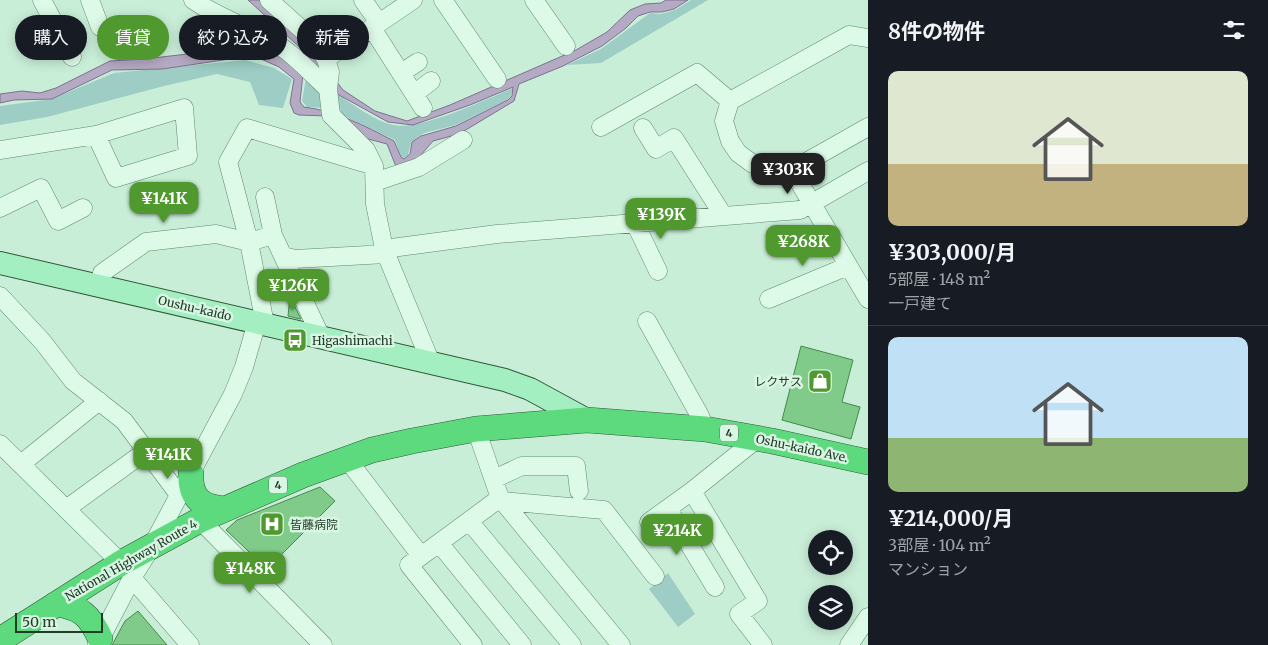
<!DOCTYPE html>
<html lang="ja">
<head>
<meta charset="utf-8">
<style>
  body { margin:0; font-family:Merriweather,"Noto Sans JP",serif; background:#20242c; color:#f1f3f6; height:100vh; display:flex; flex-direction:column; font-size:19px; white-space:nowrap }
  * { box-sizing:border-box; margin:0 }
  p { font-size:16px; color:#9ea1a6 }
  .icon { flex:none; width:28px; height:28px; fill:none; stroke:currentColor; stroke-width:2; stroke-linecap:round; stroke-linejoin:round }
  .map { position:relative; flex:1; overflow:hidden }
  .panel { display:flex; flex-direction:column; background:#171b24; width:400px }
  .panel>* { flex:none }
  .guide { position:absolute; left:15px; top:15px; width:475px; height:45px; display:flex; gap:10px }
  .buttons { position:absolute; left:808px; top:530px; display:grid; gap:10px }
  .buttons a { display:grid; place-items:center; width:45px; height:45px; border-radius:50%; background:#171b24; box-shadow:0 2px 12px #0003; font-size:25px }
  .scale { position:absolute; left:15px; bottom:12px; width:88px; box-sizing:border-box; padding-left:5px; border:2px solid #213c26; border-top:0; font-size:14px; line-height:18px; white-space:nowrap; color:#213c26; -webkit-text-stroke:4px #d9f6e5; paint-order:stroke }
  .price { position:absolute; translate:-50% -42px; padding:0 11px; border-radius:10px; background:#50992f; color:#fff; font-size:16px; line-height:32px; filter:drop-shadow(0 1px 2px #0008) }
  .price::after { content:''; position:absolute; left:50%; top:30px; width:15px; height:11px; margin-left:-8px; background:inherit; clip-path:polygon(0 0,100% 0,50% 100%) }
  .price.selected { background:#222; color:#fff }
  ul { padding:0; list-style:none }
  li { display:grid; align-content:center; gap:10px; height:265px; padding:0 20px }
  li+li { border-top:1px solid #363941 }
  li span { display:grid; place-items:center; height:155px; border-radius:10px; color:#555 }
  li>.icon { margin-inline-start:auto }
  span .icon { width:90px; height:90px; fill:#fffc; stroke-width:1 }
  li b { font-size:21px }
  h2 { display:flex; justify-content:space-between; align-items:center; height:60px; padding:0 20px; font-size:21px }
  .tag { padding:0 18px; border-radius:22px; background:#171b24; box-shadow:0 2px 12px #0003; font-size:18px; line-height:45px }
  .tag.selected { background:#50992f; color:#fff }
  main { display:flex; flex:1; min-height:0 }
  .map>svg:first-child { display:block }
  .green { fill:#9dcdc4 }
  .water { fill:#b4aac3; stroke:#7f7091 }
  .building { fill:#80cb89; stroke:#448a4b }
  .lines { fill:none; stroke-linecap:round; stroke-linejoin:round }
  .minor-casing { stroke:#5e8b68; stroke-width:19 }
  .major-casing { stroke:#325938; stroke-width:24 }
  .highway-casing { stroke:#325938; stroke-width:26 }
  .minor { stroke:#ddf9e8; stroke-width:18 }
  .major { stroke:#a3efc1; stroke-width:22 }
  .highway { stroke:#5eda7e; stroke-width:25 }
  .labels { text-anchor:middle; dominant-baseline:central; stroke-width:5; stroke-linejoin:round; paint-order:stroke }
  .shield { fill:#d9f6e5; stroke:#58745f; stroke-width:1 }
  .shield-label { font-size:11px; font-weight:bold; fill:#213c26 }
  .street-label { font-size:12px; fill:#213c26; stroke:#d9f6e5 }
  .poi-label { font-size:12px; fill:#213c26; stroke:#d9f6e5; text-anchor:start }
</style>
</head>
<body>
<main>
<div class="map">
<svg width="868" height="645" viewBox="0 0 868 645">
  <rect width="100%" height="100%" fill="#c9eed8"/>
  <path class="green" d="M691 0H708L601 63 567 65 601 49 650 13 661 14 675 10Z
    M245 60 274 68 292 79 283 108 259 105 250 82 217 74 164 86 47 117 0 125V106L52 99 114 73Z
    M307 73 323 91 325 108 307 107 302 101Z
    M513 88 511 96 507 100 456 125 424 133 411 142 408 155 404 158 401 156 395 140 342 115 335 93C352 103 374 121 393 125 420 131 485 100 513 88Z
    M668 573 695 614 678 627 649 589Z"/>
  <path class="water" d="M248 0H260L309 46 343 90 375 111 407 121 450 105 576 50 607 32 630 10 645 4 661 3 666 0H688L674 9 662 12H650L638 16 626 28 602 46 563 66 519 84 514 101 459 134 433 141 420 156 417 162 397 169 387 144 357 136 326 116 299 115 294 113 290 103 294 79 279 67 261 59 244 57 162 69 112 70 52 99 14 100 0 103V94L22 91 40 93 56 88 110 61 144 59 258 46 274 50 303 74 300 102 304 107C337 111 365 126 394 141L401 157 404 159 410 154 412 142 421 136 456 126 508 100 512 96 513 87 470 105 413 125 388 122 339 95 319 74 307 54Z"/>
  <path class="building" d="M290 297 301 319H300L288 316Z
    M801 346 853 360 842 402 860 407 851 439 782 420Z
    M320 487 335 501 267 569 226 530 237 520Z
    M138 611 167 645H112L125 621Z"/>
  <g class="lines">
    <g class="minor-casing">
      <path id="minor" d="M42 0 72 57
        M90 0 100 27
        M193 0C217 17 246 26 272 41 293 53 310 72 328 89
        M269 0 310 37 326 59 330 72 328 89 331 115 366 150 374 166 375 204 384 249 431 363
        M363 0 379 23
        M443 0 497 79
        M534 0 566 46
        M372 28 423 108
        M868 38 849 35 730 101 724 121 730 141 738 153 753 164 775 168 792 170 868 127
        M326 59 413 0
        M401 73 418 62
        M414 94 431 81
        M601 127 697 73 730 101
        M643 128 656 149 674 138 723 215
        M0 150 96 135 184 108 188 156 116 178 96 135
        M792 170 868 299
        M375 182 419 167 463 140
        M265 197 273 235 321 337
        M0 208 41 188 58 221 83 208
        M635 223 658 271
        M384 249 497 234 800 210 868 171
        M283 256 295 259 386 254
        M99 286 102 273 146 242 216 234 249 242 273 235
        M0 296 42 341 73 381 124 421 179 495
        M769 299 848 266
        M647 321 700 416 705 429
        M265 324 249 242 228 162 247 128 374 166
        M476 429 500 498 621 645
        M0 444 121 563
        M347 459 421 556
        M21 464 99 401
        M494 479 522 466H576L579 491
        M692 491 758 601 739 614 763 645
        M503 501 604 510 655 576
        M66 509 146 451
        M668 509 715 587
        M200 520 323 645
        M469 521 572 645
        M649 522 692 491 758 438
        M439 543 522 645
        M132 578 190 645
        M97 645 132 578 152 546 233 394 244 367 257 322
        M473 645 409 565 500 498
        M849 645 868 617"/>
    </g>
    <g class="major-casing">
      <path id="major" d="M0 263 505 380 530 389 587 420"/>
    </g>
    <g class="highway-casing">
      <path id="highway" d="M191 474C190 498 201 507 225 509
        M56 604C81 607 90 616 100 638
        M0 640 121 563 200 520 303 475 372 450 412 441 476 429 587 420 705 429 772 441 868 462"/>
    </g>
    <use href="#minor" class="minor"/>
    <use href="#major" class="major"/>
    <use href="#highway" class="highway"/>
  </g>
  <defs>
    <g id="bus-square" transform="scale(1.25)"><rect x="-9" y="-9" width="18" height="18" rx="4" fill="#50992f" stroke="#d9f6e5"/><path d="M-5-6H5V4H4V6H2V4H-2V6H-4V4H-5ZM-3.5-4V0h7V-4ZM-3.5 1.2v1.5H-2V1.2ZM2 1.2v1.5H3.5V1.2Z" fill="#fff"/></g>
    <g id="shop-square" transform="scale(1.25)"><rect x="-9" y="-9" width="18" height="18" rx="4" fill="#50992f" stroke="#d9f6e5"/><path d="M-5-2.5h2.3a2.7 3.5 0 0 1 5.4 0H5L5.5 6h-11ZM-1.5-2.5h3a1.5 2.3 0 0 0-3 0Z" fill="#fff"/></g>
    <g id="hospital-square" transform="scale(1.25)"><rect x="-9" y="-9" width="18" height="18" rx="4" fill="#50992f" stroke="#d9f6e5"/><path d="M-5-5h3v3.5h4V-5h3V5h-3V1.5h-4V5h-3Z" fill="#fff"/></g>
  </defs>
  <g fill-rule="evenodd">
    <use href="#bus-square" x="295" y="340"/>
    <use href="#shop-square" x="820" y="381"/>
    <use href="#hospital-square" x="272" y="524"/>
  </g>
  <g class="labels">
    <g class="shield">
      <rect x="720" y="424.5" width="18" height="17" rx="4"/>
      <rect x="269" y="476.5" width="18" height="17" rx="4"/>
    </g>
    <g class="shield-label">
      <text x="729" y="433">4</text>
      <text x="278" y="485">4</text>
    </g>
    <g class="street-label">
      <text transform="translate(195 308) rotate(13)">Oushu-kaido</text>
      <text transform="translate(802 448) rotate(12)">Oshu-kaido Ave.</text>
      <text transform="translate(131 560) rotate(-30)">National Highway Route 4</text>
    </g>
    <g class="poi-label">
      <text x="312" y="340">Higashimachi</text>
      <text x="802" y="381" text-anchor="end">レクサス</text>
      <text x="290" y="524">皆藤病院</text>
    </g>
  </g>
</svg>
<div class="buttons">
<a><svg class="icon" aria-label="locate" viewBox="0 0 24 24"><circle cx="12" cy="12" r="6"/><path d="M12 2v4M12 18v4M2 12h4M18 12h4"/></svg></a>
<a><svg class="icon" aria-label="layers" viewBox="0 0 24 24"><path d="M12 4l9 5-9 5-9-5zM3 14l9 5 9-5"/></svg></a>
</div>
<div class="scale">50 m</div>
<b class="price selected" style="left:788px;top:195px">¥303K</b>
<b class="price" style="left:164px;top:224px">¥141K</b>
<b class="price" style="left:661px;top:240px">¥139K</b>
<b class="price" style="left:803px;top:267px">¥268K</b>
<b class="price" style="left:293px;top:311px">¥126K</b>
<b class="price" style="left:168px;top:480px">¥141K</b>
<b class="price" style="left:677px;top:556px">¥214K</b>
<b class="price" style="left:250px;top:594px">¥148K</b>
<div class="guide">
<a class="tag">購入</a>
<a class="tag selected">賃貸</a>
<a class="tag">絞り込み</a>
<a class="tag">新着</a>
</div>
</div>
<section class="panel">
<h2>8件の物件<svg class="icon" aria-label="filters" viewBox="0 0 24 24"><path d="M4 7h16M4 17h16"/><circle cx="9" cy="7" r="2"/><circle cx="15" cy="17" r="2"/></svg></h2>
<ul>
<li><span style="background:linear-gradient(#dfe7d0 60%,#c2b280 0)"><svg class="icon" aria-label="home" viewBox="0 0 24 24"><path d="M3 11l9-7 9 7M6 9v11h12V9"/></svg></span><div><b>¥303,000/月</b><p>5部屋 · 148 m²</p><p>一戸建て</p></div></li>
<li><span style="background:linear-gradient(#bfe0f5 65%,#8fb573 0)"><svg class="icon" aria-label="home" viewBox="0 0 24 24"><path d="M3 11l9-7 9 7M6 9v11h12V9"/></svg></span><div><b>¥214,000/月</b><p>3部屋 · 104 m²</p><p>マンション</p></div></li>
</ul>
</section>
</main>
</body>
</html>
